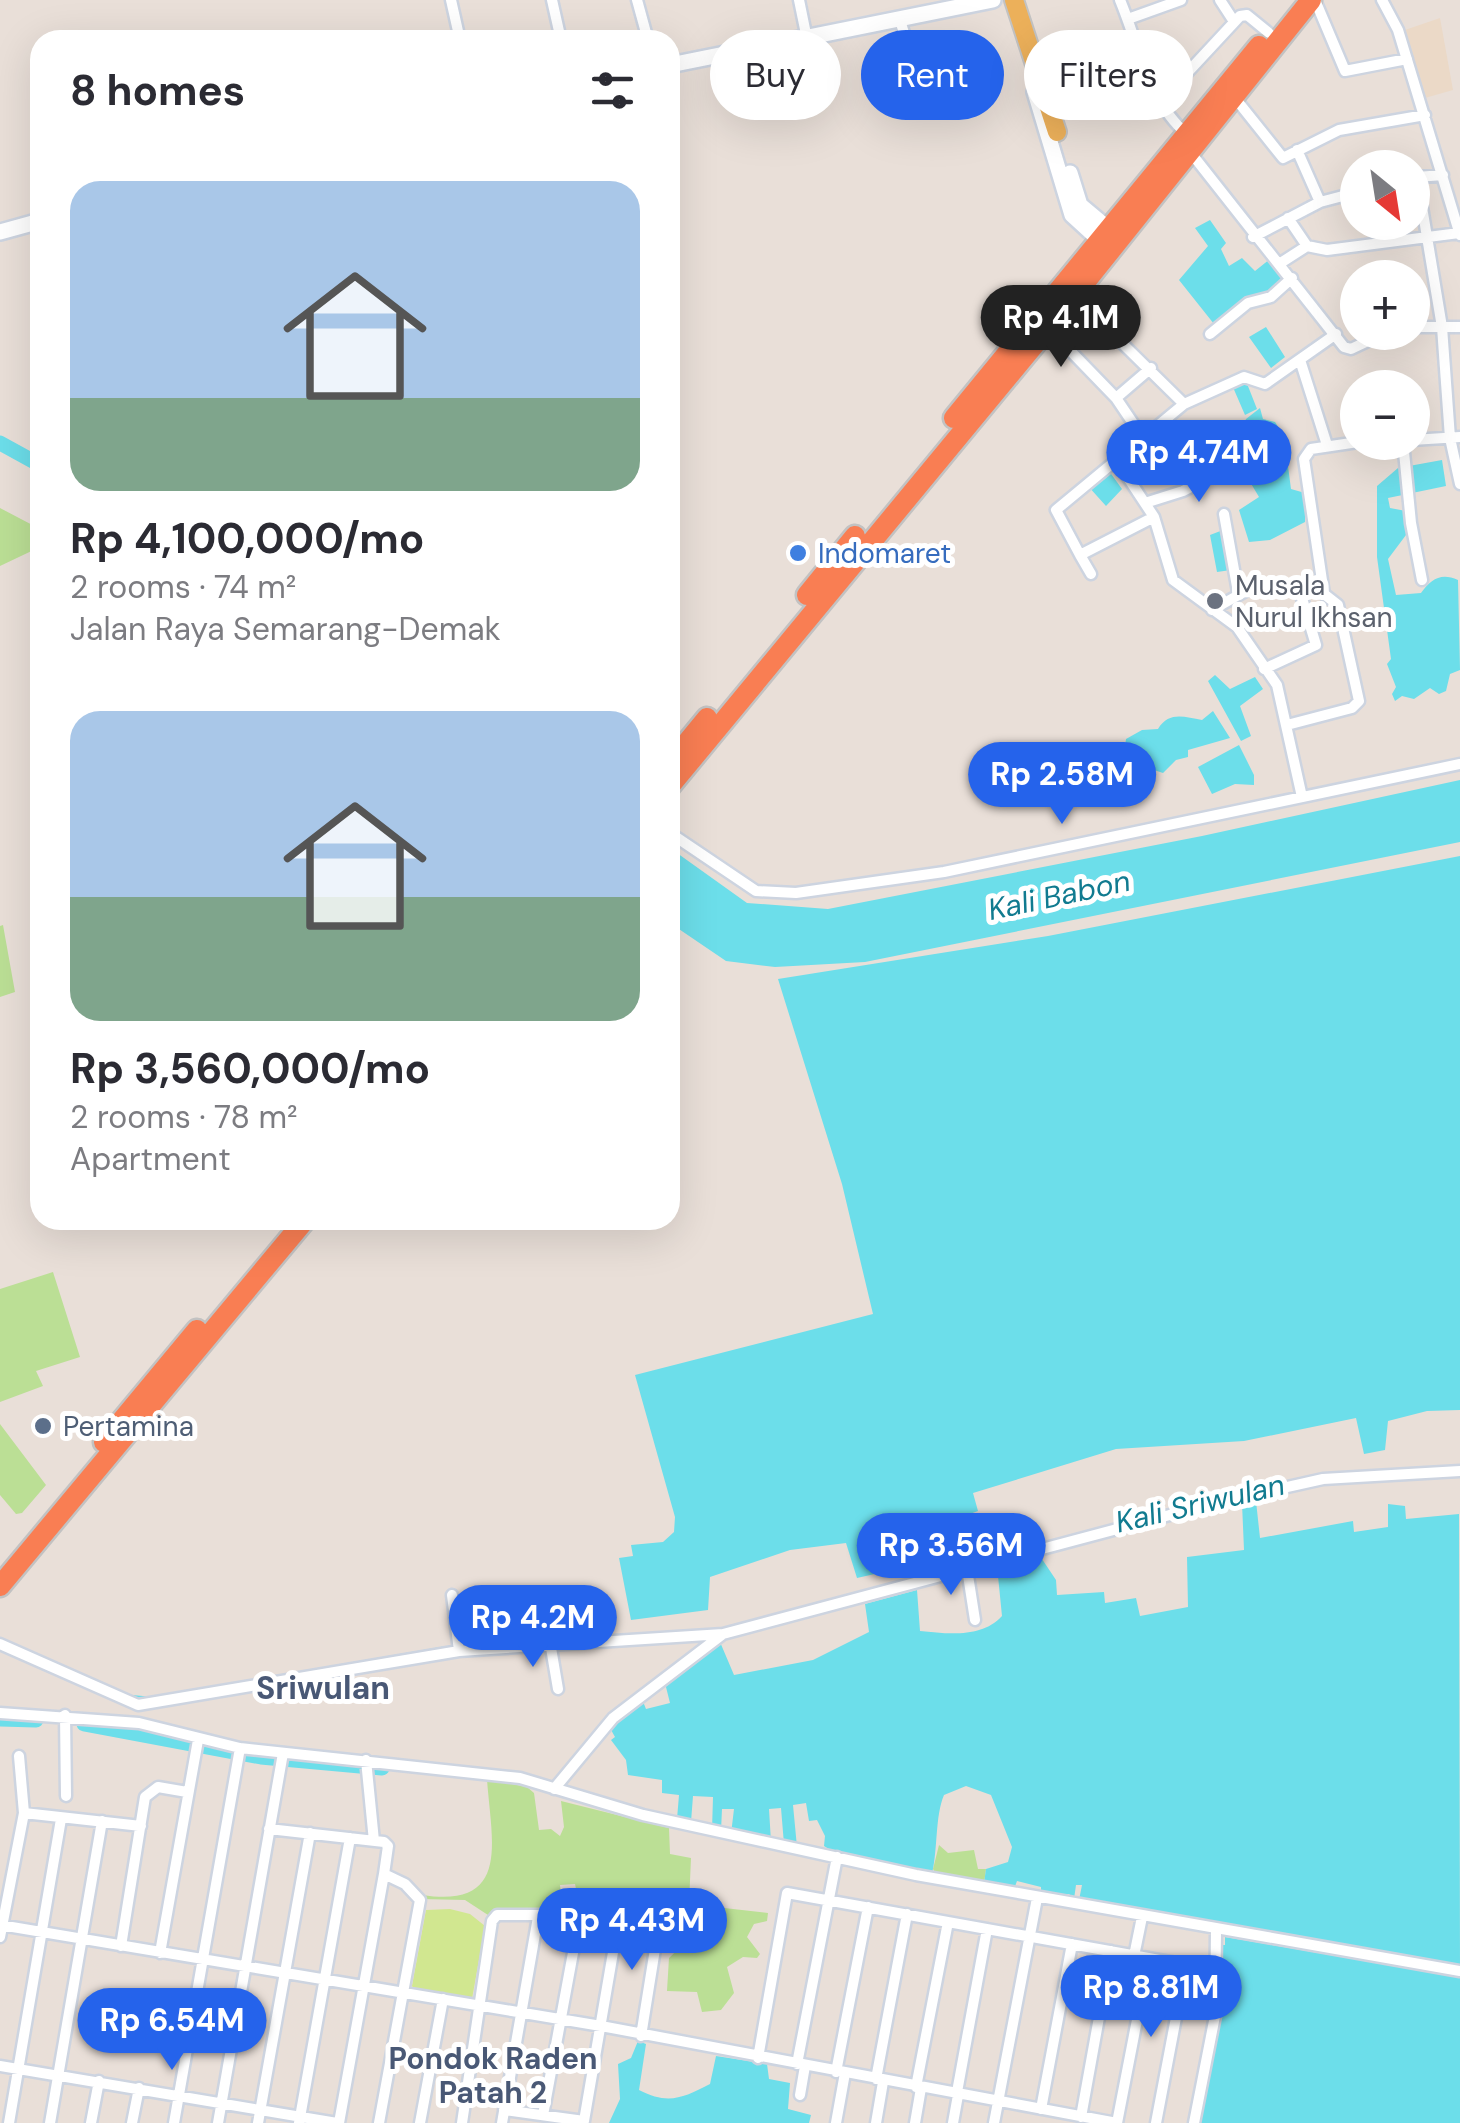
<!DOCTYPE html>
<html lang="en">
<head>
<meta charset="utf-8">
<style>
  body { margin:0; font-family:"DM Sans",sans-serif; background:#f2f2f3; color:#2b2b33; height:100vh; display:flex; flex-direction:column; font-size:38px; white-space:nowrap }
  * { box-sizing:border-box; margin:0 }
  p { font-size:32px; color:#7c7c81 }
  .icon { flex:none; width:55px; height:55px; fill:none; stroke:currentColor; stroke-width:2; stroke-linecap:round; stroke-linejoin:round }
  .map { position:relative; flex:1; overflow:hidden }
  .drawer { position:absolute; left:30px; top:30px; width:650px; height:1200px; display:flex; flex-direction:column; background:#fff; border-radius:30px; box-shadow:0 10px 40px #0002 }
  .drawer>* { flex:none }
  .guide { position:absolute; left:710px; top:30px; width:600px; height:90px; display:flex; gap:20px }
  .needle { width:65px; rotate:150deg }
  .fabs { position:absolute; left:1340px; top:150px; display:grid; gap:20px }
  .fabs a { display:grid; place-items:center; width:90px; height:90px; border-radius:50%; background:#fff; box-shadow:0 10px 40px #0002; font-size:50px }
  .price { position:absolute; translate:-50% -85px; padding:0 22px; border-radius:35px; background:#2563eb; color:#fff; font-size:32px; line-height:65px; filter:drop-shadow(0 2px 5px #0008) }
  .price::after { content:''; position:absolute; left:50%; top:60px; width:30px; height:22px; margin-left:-15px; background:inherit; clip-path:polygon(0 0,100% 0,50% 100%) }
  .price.active { background:#222; color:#fff }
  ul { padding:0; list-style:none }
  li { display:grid; align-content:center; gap:20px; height:530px; padding:0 40px }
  li span { display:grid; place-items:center; height:310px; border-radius:30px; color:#555 }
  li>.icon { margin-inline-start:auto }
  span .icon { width:180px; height:180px; fill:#fffc; stroke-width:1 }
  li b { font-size:42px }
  h2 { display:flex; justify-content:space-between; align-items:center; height:120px; padding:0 40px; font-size:42px }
  .tag { padding:0 35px; border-radius:45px; background:#fff; box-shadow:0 10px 40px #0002; font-size:35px; line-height:90px }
  .tag.active { background:#2563eb; color:#fff }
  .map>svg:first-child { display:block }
  .education { fill:#ebd9c7 }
  .green { fill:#bbdf95 }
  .pitch { fill:#d1e790 }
  .water { fill:#6cdeea }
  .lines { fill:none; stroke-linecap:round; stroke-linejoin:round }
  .stream { stroke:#6cdeea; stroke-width:2.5 }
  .river { stroke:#6cdeea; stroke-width:15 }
  .street-casing { stroke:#cdd4e0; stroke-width:15 }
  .secondary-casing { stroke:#cdd4e0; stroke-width:20 }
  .primary-casing { stroke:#c2c2c2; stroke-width:22 }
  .highway-casing { stroke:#c2c2c2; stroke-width:25 }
  .street { stroke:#fff; stroke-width:10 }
  .secondary { stroke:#fff; stroke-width:15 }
  .primary { stroke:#ecb05a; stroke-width:18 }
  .highway { stroke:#f97e53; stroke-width:20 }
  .shop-dot { fill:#3f7fe0; stroke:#fff; stroke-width:4 }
  .worship-dot { fill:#6b7280; stroke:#fff; stroke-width:4 }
  .service-dot { fill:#5c6f8a; stroke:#fff; stroke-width:4 }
  .labels { text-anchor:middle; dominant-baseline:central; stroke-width:10; stroke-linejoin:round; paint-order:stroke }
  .shop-label { font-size:28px; fill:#366cbe; stroke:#fff; text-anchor:start }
  .worship-label { font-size:28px; fill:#5b616d; stroke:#fff; text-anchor:start }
  .service-label { font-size:28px; fill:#4e5e75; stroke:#fff; text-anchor:start }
  .water-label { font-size:30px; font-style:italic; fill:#117b90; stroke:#fff }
  .neighbourhood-label { font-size:30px; font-weight:bold; fill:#495875; stroke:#fff }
  .quarter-label { font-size:32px; font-weight:bold; fill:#495875; stroke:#fff }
</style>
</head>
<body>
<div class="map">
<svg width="1460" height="2123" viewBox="0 0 1460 2123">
  <rect width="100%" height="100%" fill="#e9dfd8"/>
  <path class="education" d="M1440 18 1453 90 1425 98 1402 31Z"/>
  <path class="green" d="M0 508 40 529V547L0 566Z
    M3 925 15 992 0 997V926Z
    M53 1272 80 1357 36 1371 43 1386 0 1402V1289Z
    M0 1424 46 1485 22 1513 16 1514 0 1495Z
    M487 1779 527 1787 534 1793 539 1830 551 1829 560 1836 564 1827 561 1801 669 1828 670 1854 691 1858 689 1904 768 1913 767 1921 754 1924 747 1937 760 1954 757 1958 743 1957 727 1967 734 1993 721 2010 702 2012 697 1992 667 1991 669 1958 696 1932 686 1913 671 1915 662 1902 618 1903 581 1912 575 1884 560 1885 564 1917 488 1915 465 1900 421 1899 415 1886 422 1895C512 1909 491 1840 487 1779Z
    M939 1845 948 1853 974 1850 978 1869H986L984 1883 937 1876 933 1869Z"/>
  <path class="pitch" d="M450 1909 470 1914 485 1926 472 1999 416 1991 412 1986 426 1910Z"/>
  <path class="water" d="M1210 220 1226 243 1221 249 1229 266 1242 258 1255 271 1270 259 1286 277 1263 297H1252L1214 324 1179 280 1208 246 1195 228Z
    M1266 327 1285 357 1271 368 1249 337Z
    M1246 381 1257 409 1245 415 1232 385Z
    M1260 408 1263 419 1275 422 1284 436 1291 489 1305 493V522L1270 540 1249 542 1239 510 1259 497 1240 465 1259 455 1255 448 1238 457 1233 448 1246 419Z
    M1442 460 1446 486 1388 498 1390 508 1406 511V535L1388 559 1396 595 1421 593C1431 579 1441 572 1458 580L1460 670 1450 674 1446 691 1439 694 1430 688 1414 699 1402 696 1395 701 1392 694 1396 687 1387 664 1391 659 1377 557V486L1398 468Z
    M1109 471 1122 489 1106 506 1088 486Z
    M1223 530 1231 570 1217 572 1210 535Z
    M1215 675 1230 689 1255 677 1263 689 1240 706 1251 736 1241 741 1208 681Z
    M1213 711 1230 738 1188 750V757L1176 760 1163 773 1148 768V774H1128L1123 760 1126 739 1142 730 1158 729C1169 711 1184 717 1202 720Z
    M1239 745 1254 775V785L1235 784 1212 794 1198 767Z
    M1460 780V842L865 962 775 967 726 961 670 923V848L747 903 828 909 1202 836Z
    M1460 856V1410L1427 1411 1388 1421 1385 1450 1364 1454 1356 1418 1244 1441 1116 1449 973 1493 978 1511 967 1515 966 1524 942 1533 935 1514 879 1531 888 1571 857 1578 846 1543 790 1550 710 1577 708 1610 631 1620 619 1558 633 1556 631 1545 663 1542 674 1532 675 1517 635 1375 873 1314 842 1184 778 979 1048 936Z
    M1256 1501 1260 1538 1353 1521 1354 1532 1388 1527V1504L1405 1506 1406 1519 1459 1514 1460 1966 1079 1900 1082 1885H1076L1074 1899 1069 1894H1041V1887L1017 1881 1014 1889 984 1883 986 1869 1008 1862 1012 1847 991 1795 966 1786 944 1795C935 1816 938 1849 932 1874L838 1855 824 1846 825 1836 817 1820 809 1821 806 1803 793 1805 797 1847 784 1844 781 1808 769 1809 771 1842 731 1834 734 1809H722L721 1831 712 1830 713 1797 693 1796 691 1822 677 1819 679 1795 662 1793V1780L628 1775 626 1760 611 1740 615 1737 610 1728 642 1699 646 1709 670 1703 665 1683 720 1642 734 1675 813 1660 869 1632 865 1604 917 1590 920 1631C949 1634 982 1638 1002 1616L997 1566 1040 1556 1056 1580 1057 1595 1104 1592 1105 1603 1136 1598 1140 1616 1188 1607 1187 1557 1244 1550 1242 1503Z
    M1225 1937 1460 1977V2123H1198L1224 1992 1218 1945H1225Z
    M638 2041 646 2044 639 2090C668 2105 683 2098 710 2084L716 2056 767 2064 769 2079 790 2083 788 2109 811 2115 809 2123H609L620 2099 618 2064 631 2058Z"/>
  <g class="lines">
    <path class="stream" d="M1338 1473 1460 1466
      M1158 1513 1208 1497 1300 1479
      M554 1638H591
      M472 1643 546 1639
      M233 1684 442 1648
      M129 1696 151 1698"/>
    <path class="river" d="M0 443 40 465
      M0 1719 36 1720
      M84 1724 261 1757 382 1768"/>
    <g class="street-casing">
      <path id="street" d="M451 0 460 40
        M552 0 561 40
        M637 0 648 40
        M799 0 806 34
        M1120 0C1138 43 1150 104 1187 134
        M1220 0 1233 20
        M1315 0 1345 71 1407 59
        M1382 0 1398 30 1460 235
        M899 17 914 65
        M1128 19 1181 0
        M1235 98 1283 158 1339 130 1425 115
        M1161 101 1240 16 1247 15 1269 33
        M1297 150 1320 202
        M1191 153 1344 347 1351 349 1387 332
        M1443 175 1417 177 1442 327 1450 438 1460 484
        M1288 218 1307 246 1327 250 1459 233
        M1253 237 1320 202 1358 192
        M1279 264 1307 246
        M1074 296 1184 404
        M1061 323 1056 336 1116 398 1143 438
        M1412 327H1460
        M1210 334 1248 303 1271 297 1292 278
        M1300 360 1327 445
        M1116 398 1151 368
        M1412 440 1460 437
        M1403 442 1411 523 1422 580
        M1117 461 1154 517 1173 580 1237 627 1277 685 1302 797
        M1145 503 1183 491 1233 465
        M1224 514 1238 592
        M1080 555 1056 510 1184 404 1244 377 1265 384 1336 334
        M1091 574 1080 555 1154 517
        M1212 610 1251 588 1298 585 1316 645 1264 669
        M1287 725 1352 708 1359 701 1338 605 1324 594 1304 459 1311 449 1358 442
        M670 833 756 891 796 893 944 872 1460 764
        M967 1569 975 1620
        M452 1595 459 1651
        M550 1642 558 1689
        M0 1644 138 1705 459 1651 723 1634 1211 1504 1323 1479 1460 1471
        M0 1713 139 1723 240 1748 520 1778 643 1815 916 1875 1460 1971
        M65 1715 66 1796
        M19 1756 24 1813
        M366 1760 374 1841
        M554 1789 613 1718 723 1634
        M269 1829 384 1842 388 1846 384 1874 405 1884 420 1900 379 2123
        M0 1925 601 2026 1117 2123
        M0 1937 24 1813 141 1826
        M121 1946 145 1797 158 1787 187 1792
        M160 1953 198 1740
        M1134 1956 1142 1917
        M758 2058 787 1893 1215 1970
        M797 2064 837 1857
        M0 2066 337 2123
        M836 2072 868 1907
        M876 2079 907 1914
        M916 2087 948 1922
        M957 2092 987 1929
        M800 2095 805 2066
        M1041 2109 1072 1944
        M504 2110 584 2121 621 1906
        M543 2115 580 1915
        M1081 2117 1111 1951
        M9 2123 61 1819
        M50 2123 102 1821
        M91 2123 99 2081
        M132 2123 139 2088
        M174 2123 240 1748
        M218 2123 283 1753
        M258 2123 310 1833
        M299 2123 350 1838
        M339 2123 384 1874
        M420 2123 443 1999
        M462 2123 492 1921 497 1915H580L657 1905 661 1912 641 2036
        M502 2123 538 1917
        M836 2123 845 2073
        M876 2123 883 2082
        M915 2123 921 2088
        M953 2123 958 2095
        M994 2123 1037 1898
        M1117 2123 1149 1958
        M1156 2123 1186 1965
        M1194 2123 1215 2016 1216 1931"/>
    </g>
    <g class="secondary-casing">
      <path id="secondary" d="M670 65 993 0
        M1035 92 1072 215 1107 247
        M1070 173 1080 205 1117 236
        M0 232 40 221"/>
    </g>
    <g class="primary-casing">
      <path id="primary" d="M1014 0 1057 132"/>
    </g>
    <g class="highway-casing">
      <path id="highway" d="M954 418 1259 46
        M807 595 855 536
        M670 763 707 718
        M670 786 1059 315 1311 0
        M104 1442 197 1330
        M0 1586 305 1220"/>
    </g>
    <use href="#street" class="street"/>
    <use href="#secondary" class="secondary"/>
    <use href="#primary" class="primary"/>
    <use href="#highway" class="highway"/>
  </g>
  <circle class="shop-dot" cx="798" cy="553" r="10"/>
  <circle class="worship-dot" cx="1215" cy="601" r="10"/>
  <circle class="service-dot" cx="43" cy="1426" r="10"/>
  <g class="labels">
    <g class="shop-label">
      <text x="818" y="553">Indomaret</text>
    </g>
    <g class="worship-label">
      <text x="1235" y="585">Musala<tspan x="1235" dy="32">Nurul Ikhsan</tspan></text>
    </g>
    <g class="service-label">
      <text x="63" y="1426">Pertamina</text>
    </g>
    <g class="water-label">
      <text transform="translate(1059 895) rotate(-12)">Kali Babon</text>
      <text transform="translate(1200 1503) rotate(-13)">Kali Sriwulan</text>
    </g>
    <g class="neighbourhood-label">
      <text x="493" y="2058">Pondok Raden<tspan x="493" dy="34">Patah 2</tspan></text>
    </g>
    <g class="quarter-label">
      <text x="323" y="1688">Sriwulan</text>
    </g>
  </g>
</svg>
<div class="fabs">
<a><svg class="needle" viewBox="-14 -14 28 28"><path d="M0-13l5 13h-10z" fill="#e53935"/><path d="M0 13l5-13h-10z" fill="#7c7c81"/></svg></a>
<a>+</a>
<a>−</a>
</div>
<b class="price active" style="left:1061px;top:370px">Rp 4.1M</b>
<b class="price" style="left:1199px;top:505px">Rp 4.74M</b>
<b class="price" style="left:1062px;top:827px">Rp 2.58M</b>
<b class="price" style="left:951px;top:1598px">Rp 3.56M</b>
<b class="price" style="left:533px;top:1670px">Rp 4.2M</b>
<b class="price" style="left:632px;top:1973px">Rp 4.43M</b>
<b class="price" style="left:1151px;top:2040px">Rp 8.81M</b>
<b class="price" style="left:172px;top:2073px">Rp 6.54M</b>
<div class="guide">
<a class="tag">Buy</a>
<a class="tag active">Rent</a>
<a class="tag">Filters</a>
</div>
<section class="drawer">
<h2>8 homes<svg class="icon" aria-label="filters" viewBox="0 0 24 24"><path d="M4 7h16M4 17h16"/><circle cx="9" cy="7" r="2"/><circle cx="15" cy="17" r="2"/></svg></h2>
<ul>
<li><span style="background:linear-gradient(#a9c7e8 70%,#7fa58c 0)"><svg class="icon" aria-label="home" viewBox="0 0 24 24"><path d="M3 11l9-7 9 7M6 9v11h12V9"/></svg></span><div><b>Rp 4,100,000/mo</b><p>2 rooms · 74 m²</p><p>Jalan Raya Semarang-Demak</p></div></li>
<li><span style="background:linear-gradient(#a9c7e8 60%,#7fa58c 0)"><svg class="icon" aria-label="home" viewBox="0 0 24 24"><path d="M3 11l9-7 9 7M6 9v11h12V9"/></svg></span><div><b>Rp 3,560,000/mo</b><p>2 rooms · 78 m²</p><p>Apartment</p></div></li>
</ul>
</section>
</div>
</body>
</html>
